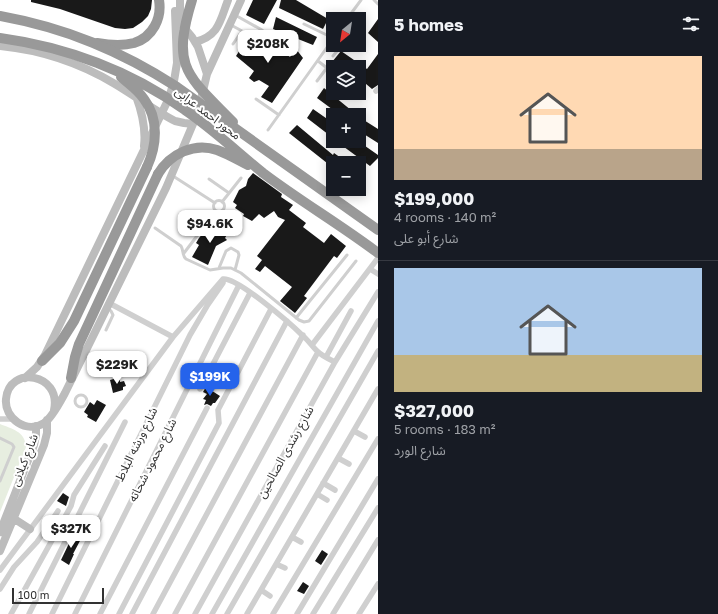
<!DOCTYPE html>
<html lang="en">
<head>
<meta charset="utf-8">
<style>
  body { margin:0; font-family:"Golos Text","Noto Sans Arabic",sans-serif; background:#242831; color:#f1f3f6; height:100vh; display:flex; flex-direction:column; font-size:15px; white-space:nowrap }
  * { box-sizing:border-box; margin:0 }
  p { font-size:13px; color:#9ea1a6 }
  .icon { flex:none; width:22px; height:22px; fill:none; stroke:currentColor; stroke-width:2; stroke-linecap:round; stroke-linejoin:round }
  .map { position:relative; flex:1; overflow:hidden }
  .panel { display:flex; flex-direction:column; background:#171b24; width:340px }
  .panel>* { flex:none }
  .needle { width:26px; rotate:210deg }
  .buttons { position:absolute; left:326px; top:12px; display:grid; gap:8px }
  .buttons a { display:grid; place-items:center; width:40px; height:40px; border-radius:0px; background:#171b24; box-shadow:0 2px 10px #0003; font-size:20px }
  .scale { position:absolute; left:12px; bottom:10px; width:92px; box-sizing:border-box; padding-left:4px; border:2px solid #323232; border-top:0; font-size:11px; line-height:14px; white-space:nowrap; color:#323232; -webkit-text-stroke:3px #fff; paint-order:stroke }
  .price { position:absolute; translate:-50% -34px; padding:0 9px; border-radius:8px; background:#fff; color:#222; font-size:13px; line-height:26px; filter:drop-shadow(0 1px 2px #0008) }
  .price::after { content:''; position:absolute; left:50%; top:24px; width:12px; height:9px; margin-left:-6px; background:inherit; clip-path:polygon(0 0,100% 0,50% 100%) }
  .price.current { background:#2563eb; color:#fff }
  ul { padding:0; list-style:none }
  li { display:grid; align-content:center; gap:8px; height:212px; padding:0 16px }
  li+li { border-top:1px solid #363941 }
  li span { display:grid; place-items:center; height:124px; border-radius:0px; color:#555 }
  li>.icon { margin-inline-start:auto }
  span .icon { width:72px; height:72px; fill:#fffc; stroke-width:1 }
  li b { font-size:17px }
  h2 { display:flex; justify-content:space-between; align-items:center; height:48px; padding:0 16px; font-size:17px }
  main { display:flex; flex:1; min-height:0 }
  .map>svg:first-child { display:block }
  .green { fill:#e7eee0 }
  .building { fill:#191919 }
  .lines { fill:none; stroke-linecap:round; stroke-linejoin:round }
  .lane { stroke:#cfcfcf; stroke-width:3 }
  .street { stroke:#cfcfcf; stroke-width:5.5 }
  .secondary { stroke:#bcbcbc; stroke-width:8 }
  .highway { stroke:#999; stroke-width:10 }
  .highway-bridge { stroke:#999; stroke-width:10 }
  .labels { text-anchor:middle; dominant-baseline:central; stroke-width:4; stroke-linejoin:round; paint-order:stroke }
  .street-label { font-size:12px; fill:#323232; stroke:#fff }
</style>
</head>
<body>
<main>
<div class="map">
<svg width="378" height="614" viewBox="0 0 378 614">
  <rect width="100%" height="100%" fill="#fff"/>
  <path class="green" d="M0 424C12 429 25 431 26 447L0 512Z"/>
  <path class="building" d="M31 0H152L151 9 148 16 142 22 133 28 125 29 115 28 60 9 31 2Z
    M253 0H277L264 24 246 15Z
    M281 0H296L328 19 323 29 279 8Z
    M276 17 317 37 313 45 273 29Z
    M378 19V42L368 33Z
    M253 30 290 57 296 49 303 58 272 103 261 97 269 86 259 80 254 82 249 78 254 71 236 56Z
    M341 51 367 69 378 54V85L372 89 359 78V67H338L332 62Z
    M324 88 357 115H340L317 98Z
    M313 109 333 123V138L307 118Z
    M359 117 378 129V143L359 131Z
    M297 125 333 155 334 153 348 163H333V167L327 163 289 133Z
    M342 141H358L378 155V158L370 166 340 144Z
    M253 173 282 194 281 197 293 205 289 210 306 223 303 227 324 243 331 234 346 246 337 258 334 256 304 296 307 298 295 313 280 301 292 287 265 266 260 272 255 269 262 260 257 256 285 220 278 217 274 211 264 218 259 214 252 221 243 216 244 214 235 208 237 205 233 202 239 190 246 186 248 179Z
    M217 223 228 233 225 238 227 240 216 246 208 265 192 257 199 245 196 243 199 238 204 232 206 235Z
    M117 378V380L120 379V382L124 381 126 386 123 387V390L113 393 110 380Z
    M206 387 220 396 215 403H213L211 406 207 404 204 405 206 400 203 399 207 394 203 392Z
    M97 400 106 405 96 422 87 417 88 415 84 412 90 402 94 405Z
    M63 493 69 497 66 506 57 501Z
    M74 533 82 537 73 554H74L69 565 61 560Z
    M322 550 328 554 321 565 315 561Z
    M303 582 309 586 304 594 297 591Z"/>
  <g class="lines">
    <path class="lane" d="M374 0 378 4
      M235 15 262 30 268 37 288 51
      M347 19 361 0
      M304 24 333 38
      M231 25 242 31 233 44
      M329 44 337 50
      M333 56 342 45
      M318 61 327 68
      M317 81 329 65
      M256 99 279 115
      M268 130 333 39
      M173 176 215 203
      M209 179 229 193
      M213.5 206a5.5 5.5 0 1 1 11 0a5.5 5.5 0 1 1-11 0Z
      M222 202 241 178
      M155 228 181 246C184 251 182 256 186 259L210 270 223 268H231L241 273 299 320 304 322 309 321 356 261
      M184 253 216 211
      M219 268 226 251 231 248 238 252 239 255 235 270
      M296 318 347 255
      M106 330 113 315 111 311 109 309
      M75 401a6 6 0 1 1 12 0a6 6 0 1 1-12 0Z
      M0 438 12 444 14 447 0 481"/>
    <path class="street" d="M376 91 378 89
      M370 269 378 274
      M109 303 173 337
      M312 345 378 258
      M326 357 351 311
      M200 389 250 293
      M0 419H12
      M354 431 365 437
      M338 458 349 464
      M323 483 335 490
      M317 494 327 500
      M292 537 301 542
      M276 564 285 568
      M0 570 173 337 223 279C237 277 291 324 302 335 308 340 312 346 317 351 322 356 329 359 335 362
      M0 589 14 567 37 542 58 511
      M261 590 270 596
      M11 614 71 506 74 495 105 446
      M29 614 125 422
      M52 614 190 335 207 306 223 283
      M75 614 239 285
      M100 614 207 408
      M119 614 219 423 218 410 271 309
      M132 614 287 321
      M153 614 303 335
      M175 614 318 352
      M195 614 335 362 378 292
      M212 614 378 321
      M227 614 378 351
      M247 614 378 389
      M273 614 378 439
      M297 614 378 479
      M313 614 378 508
      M333 614 378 540
      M359 614 378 584"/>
    <path class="secondary" d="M195 42C219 36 220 21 228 0
      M0 46C41 50 80 63 115 84 135 96 154 110 175 121L184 123 193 124
      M207 74 241 0
      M136 96C142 112 146 129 144 146
      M25 378 37 367 45 355 169 98 174 81 177 63 175 11
      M54 410C62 373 9 365 6 399 4 419 27 434 44 423 52 418 60 402 65 393L166 188 193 124 202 95 207 74 198 47 192 37 182 25 180 17V0
      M13 518 30 529
      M0 532 34 445 36 436V426
      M0 551 44 445 47 433V420"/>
    <path class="highway" d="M97 43C109 45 123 46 134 43 153 37 162 18 159 0
      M42 361 60 343 74 321 147 167
      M71 378 75 357 79 344 158 174"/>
    <path class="highway-bridge" d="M192 0C171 68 187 75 233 122
      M0 16C66 28 121 51 177 87L378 230
      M0 38C66 47 131 71 185 110 213 129 237 152 263 173 300 201 341 225 378 253
      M121 77C129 84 138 90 144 99 159 119 157 145 147 167
      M158 174C170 154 194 142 217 150 228 154 238 160 248 165"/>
  </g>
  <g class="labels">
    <g class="street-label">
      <text transform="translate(208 113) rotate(37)">محور احمد عرابى</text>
      <text transform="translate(136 444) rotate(-64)">شارع ورشه البلاط</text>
      <text transform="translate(285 452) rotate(-61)">شارع رشدى الصالحين</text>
      <text transform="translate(24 460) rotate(-69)">شارع كيلانى</text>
      <text transform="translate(152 460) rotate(-63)">شارع محمود شحاته</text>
    </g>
  </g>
</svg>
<div class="buttons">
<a><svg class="needle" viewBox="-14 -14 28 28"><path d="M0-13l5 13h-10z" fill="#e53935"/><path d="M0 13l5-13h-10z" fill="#9ea1a6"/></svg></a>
<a><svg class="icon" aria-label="layers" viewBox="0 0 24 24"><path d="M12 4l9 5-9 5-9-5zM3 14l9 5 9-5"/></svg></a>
<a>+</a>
<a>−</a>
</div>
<div class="scale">100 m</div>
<b class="price" style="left:268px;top:64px">$208K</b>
<b class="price" style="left:210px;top:244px">$94.6K</b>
<b class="price" style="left:117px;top:385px">$229K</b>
<b class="price current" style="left:210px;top:397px">$199K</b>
<b class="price" style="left:71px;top:549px">$327K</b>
</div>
<section class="panel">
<h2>5 homes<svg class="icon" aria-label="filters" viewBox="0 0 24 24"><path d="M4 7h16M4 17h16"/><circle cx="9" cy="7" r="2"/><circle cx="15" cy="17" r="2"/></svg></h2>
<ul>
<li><span style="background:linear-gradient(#ffd9b3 75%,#b9a48a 0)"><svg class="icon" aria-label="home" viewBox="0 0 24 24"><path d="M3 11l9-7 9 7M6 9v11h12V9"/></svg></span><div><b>$199,000</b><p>4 rooms · 140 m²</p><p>شارع أبو على</p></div></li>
<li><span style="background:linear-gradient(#a9c7e8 70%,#c2b280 0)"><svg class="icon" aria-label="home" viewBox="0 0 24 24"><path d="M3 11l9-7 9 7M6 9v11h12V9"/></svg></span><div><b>$327,000</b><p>5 rooms · 183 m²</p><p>شارع الورد</p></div></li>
</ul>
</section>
</main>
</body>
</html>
